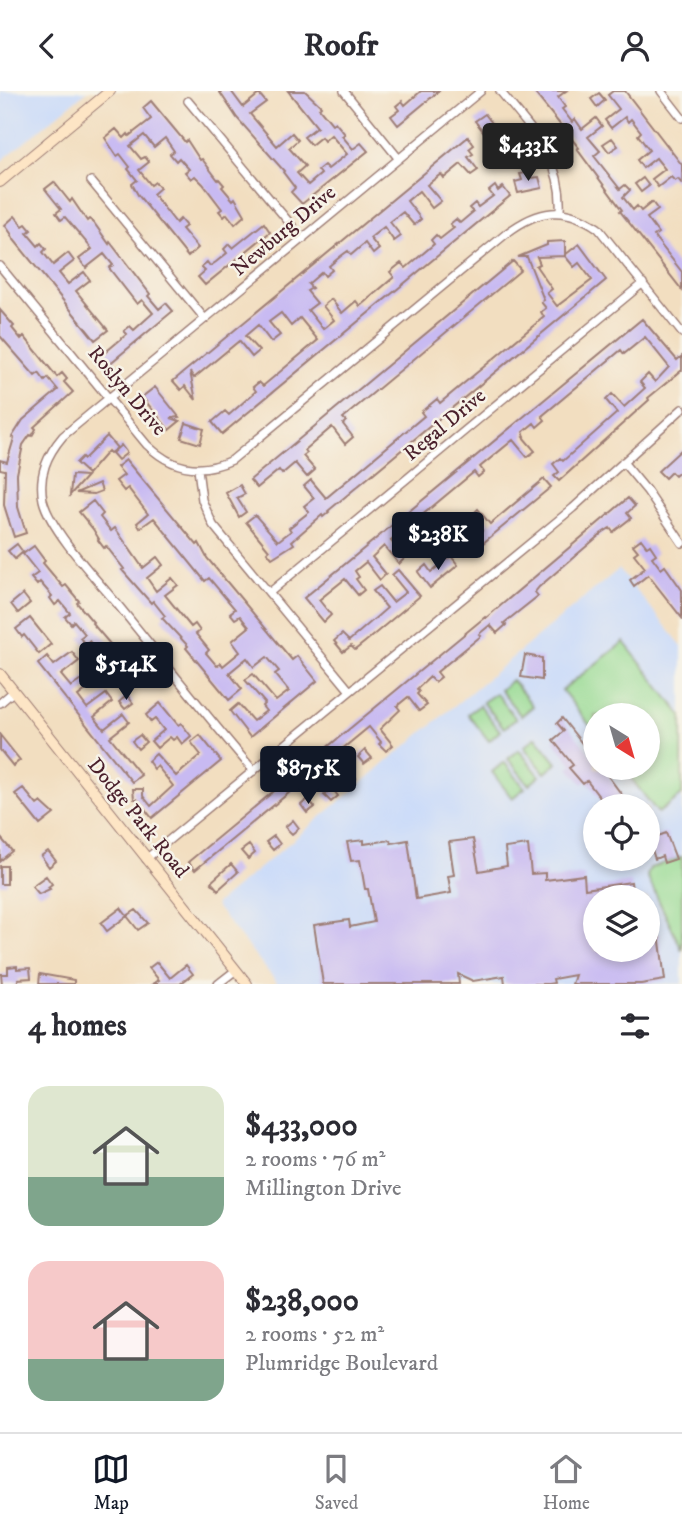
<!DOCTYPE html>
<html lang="en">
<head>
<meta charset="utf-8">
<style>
  body { margin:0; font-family:"IM FELL DW Pica",serif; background:#f7f7f7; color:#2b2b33; height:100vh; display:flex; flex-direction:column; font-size:26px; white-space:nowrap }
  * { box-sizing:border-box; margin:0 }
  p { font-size:23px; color:#7c7c81 }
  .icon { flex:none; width:38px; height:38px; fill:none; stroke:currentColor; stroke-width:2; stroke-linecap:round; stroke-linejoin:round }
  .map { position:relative; height:893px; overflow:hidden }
  .details { display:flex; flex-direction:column; background:#fff; flex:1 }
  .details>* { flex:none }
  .needle { width:46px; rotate:143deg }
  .tools { position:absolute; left:583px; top:612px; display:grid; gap:14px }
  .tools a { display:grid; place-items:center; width:77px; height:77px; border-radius:50%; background:#fff; box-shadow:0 4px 10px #0003; font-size:35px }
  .price { position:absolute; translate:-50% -60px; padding:0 16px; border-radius:7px; background:#111827; color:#fff; font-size:23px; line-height:46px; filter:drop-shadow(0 2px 4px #0008) }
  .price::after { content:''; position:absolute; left:50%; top:42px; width:21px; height:16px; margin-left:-10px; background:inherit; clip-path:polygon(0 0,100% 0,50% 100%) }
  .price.active { background:#222; color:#fff }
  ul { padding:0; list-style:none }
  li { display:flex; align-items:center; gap:21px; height:175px; padding:0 28px }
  li span { display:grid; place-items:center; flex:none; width:196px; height:140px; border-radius:21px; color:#555 }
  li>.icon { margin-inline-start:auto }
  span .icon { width:84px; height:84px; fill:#fffc; stroke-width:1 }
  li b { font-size:30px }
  h2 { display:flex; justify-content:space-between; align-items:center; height:84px; padding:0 28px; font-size:30px }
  header { display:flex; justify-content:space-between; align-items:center; height:91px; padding:0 28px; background:#fff; font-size:32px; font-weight:700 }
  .tab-bar { display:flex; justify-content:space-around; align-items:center; height:98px; border-top:2px solid #e1e1e2; background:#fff; font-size:19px; color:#7c7c81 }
  .tab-bar a { display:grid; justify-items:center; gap:4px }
  .tab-bar .active { color:#111827 }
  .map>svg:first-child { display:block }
  .built { fill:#cbdbf9; fill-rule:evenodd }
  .green { fill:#96da93; stroke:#707c5f; stroke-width:2 }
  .building { fill:#c8baf2; fill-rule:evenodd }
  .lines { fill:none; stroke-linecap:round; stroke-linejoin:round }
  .street-casing { stroke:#9e7e76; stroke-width:10 }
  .secondary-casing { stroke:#9e7e76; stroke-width:12 }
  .street { stroke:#fff; stroke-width:7 }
  .secondary { stroke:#fde5c5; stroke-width:10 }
  .labels { text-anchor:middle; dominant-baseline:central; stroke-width:5; stroke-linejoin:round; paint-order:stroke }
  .street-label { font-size:21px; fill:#4a1f2b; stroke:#f7f3e8 }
</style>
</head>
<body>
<header><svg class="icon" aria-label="back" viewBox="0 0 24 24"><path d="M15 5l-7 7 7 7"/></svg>Roofr<svg class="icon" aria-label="person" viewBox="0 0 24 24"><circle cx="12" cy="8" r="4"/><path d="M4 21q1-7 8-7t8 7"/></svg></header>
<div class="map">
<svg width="682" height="893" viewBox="0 0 682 893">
  <rect width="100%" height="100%" fill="#f7f3e8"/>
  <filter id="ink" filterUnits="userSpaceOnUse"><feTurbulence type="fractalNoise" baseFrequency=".0143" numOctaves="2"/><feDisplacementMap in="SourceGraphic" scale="14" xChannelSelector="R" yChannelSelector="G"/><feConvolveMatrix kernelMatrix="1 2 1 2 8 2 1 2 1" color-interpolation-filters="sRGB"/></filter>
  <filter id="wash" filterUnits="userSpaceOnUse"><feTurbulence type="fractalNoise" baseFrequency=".00686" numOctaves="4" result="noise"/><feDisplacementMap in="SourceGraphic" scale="28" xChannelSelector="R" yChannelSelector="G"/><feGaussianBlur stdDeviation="1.57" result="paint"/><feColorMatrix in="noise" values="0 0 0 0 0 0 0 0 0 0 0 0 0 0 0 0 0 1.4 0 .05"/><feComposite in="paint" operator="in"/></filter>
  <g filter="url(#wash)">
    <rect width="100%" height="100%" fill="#f2dec0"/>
    <path class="built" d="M0 0H87L0 71Z
      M619 478 682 555V893H278L215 814ZM595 625H648V677H595ZM595 716H648V768H595ZM595 807H648V859H595Z"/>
    <path class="green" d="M624 551 682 625V704L658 722 623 677H648V625H595V641L562 599Z
      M512 589 533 615 521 625 500 599Z
      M496 602 516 628 504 637 483 611Z
      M480 614 500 640 489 650 468 623Z
      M536 646 557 672 545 682 524 656Z
      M519 659 540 685 529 694 508 668Z
      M504 671 525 697 512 707 492 681Z
      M682 766V859L647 785 650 777Z"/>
    <g id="blocks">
      <path class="building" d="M219 0H231L243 16 259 3 266 11 250 23 277 55 292 42 298 49 289 57 305 75 297 82 308 94 321 83 318 79 324 74 328 78 347 63 331 44 324 50 321 46 311 54 304 46 317 36 288 0H305L321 15 319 17 332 33 335 31 345 43 342 45 353 58 361 52 368 60 302 113 291 101 295 97 283 81 284 80 237 27Z
        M421 0H439L398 34 391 25 399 19 396 15 402 10 405 14Z
        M533 0H566L558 6 565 16 562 18 572 31 575 28 582 38 596 27 602 35 588 46 600 60 594 65 620 98 625 94 630 99 623 106 633 119 637 115 641 120 652 111 658 119 647 127 658 142 654 145 657 149 682 181V199L620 120 622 119 577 58 579 57Z
        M613 0H625L682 74V93L678 88 675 90 671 86 658 96 652 88 665 78 656 67 643 77 637 69 649 59 638 44 641 41 631 28 628 31 625 26 611 37 605 29 619 18 608 4Z
        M599 2 605 9 597 16 591 8Z
        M151 10 185 51 187 49 200 69 202 68 218 89 219 88 224 94 222 96 233 109 235 107 245 124 235 133 227 123 224 126 219 120 222 118 203 93 195 85 191 88 185 81 189 78 179 67 176 70 170 63 174 60 165 47 154 56 144 44 130 55 141 68 145 66 149 71 139 79 151 94 155 91 160 97 153 103 176 132 180 128 186 135 182 138 198 157 188 166 138 104 132 93 137 89 128 78 130 76 120 63 117 65 105 47 116 38 124 47 128 43 129 45 151 28 143 17Z
        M485 23 520 68 511 75 475 30Z
        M468 46 474 54 469 58 473 63 468 66 478 79 471 84 461 73 444 87 441 83 427 94 441 110 432 117 419 100 407 110 421 128 414 134 403 121 390 131 401 145 394 150 384 136 370 147 379 158 373 163 365 152 351 164 348 160 341 165 329 175 332 179 325 185 322 181 308 193 312 197 307 200 317 212 308 219 323 238 334 229 323 215 331 208 342 222 356 210 360 215 394 186 390 181 401 172 406 177 434 153 431 149 436 144 440 148 454 137 450 133 456 128 460 132 473 121 469 117 475 112 478 116 493 105 489 100 495 95 498 100 503 96 510 105 222 343 212 331 225 320 229 324 256 300 253 296 259 291 263 295 318 249 300 227 291 235 281 222 269 231 280 244 271 251 258 234 245 245 259 260 252 266 239 250 194 287 190 281 196 309 185 295 181 299 173 290Z
        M612 47 618 55 609 61 603 53Z
        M529 81 531 87 539 86 542 97 518 102 515 91 522 89 520 83Z
        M643 87 649 95 641 101 635 93Z
        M54 91 70 111 72 108 87 130 89 128 94 132 109 153 110 151 150 203 148 205 159 218 166 212 173 220 108 274 101 265 127 243 124 240 130 235 134 239 153 222 142 209 137 213 109 177 113 174 104 163 86 177 79 168 92 158 65 126 61 129 56 122 61 118 45 98Z
        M15 125 23 135 26 133 31 139 27 142 38 155 41 152 46 158 43 161 53 174 68 162 74 170 59 182 68 193 84 181 90 189 76 200 108 239 95 249 11 145 12 144 5 134Z
        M264 132 270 141 205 194 198 186 205 180 201 176 207 171 210 175 216 171 227 162 224 158 229 153 233 157Z
        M565 150V164L579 153 606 189 328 420 329 421 323 426 322 424 292 450 294 453 272 467 267 461 269 459 246 431 255 424 278 450 291 440 289 437 309 421 304 415 314 407 304 395 311 389 326 407 424 325 421 321 437 308 440 312 544 226 541 221 546 217 541 211 544 209 527 166H518L547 154V151ZM565 165 574 176 579 172 592 189 557 215 547 202 552 198 536 175 540 173 537 166Z
        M513 170 521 179 343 327 346 330 343 333 353 346 345 353 332 336 305 359 307 362 303 365 315 379 307 386 295 372 282 383 279 379 257 397 250 389Z
        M0 219 14 235 12 237 21 248 24 245 57 286 62 282 67 288 64 291 73 301 34 336 36 338 32 345 30 344 23 354 17 383 18 416 26 442 14 446 4 414 5 379 0 378V369L7 371 14 347 12 346 23 329 58 299 48 287 45 290 39 282 35 285 0 245Z
        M642 228 677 269 682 265V279L648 307 649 309 559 390 554 385 559 381 553 373 560 367 563 370 617 322 606 309 612 303 624 316 645 297 640 291 648 283 655 291 669 276 645 246 624 263 621 259 542 325 545 329 537 336 534 332 523 341 525 345 523 346 535 360 527 366 513 349 480 376 484 381 478 386 474 381 391 450 405 467 399 473 384 455 372 466 386 483 380 489 366 471 355 480 359 486 356 488 364 499 358 504 345 488 319 509 331 524 324 531 304 507Z
        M155 296 179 326 171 327 180 330 169 339 142 306Z
        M186 332 204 338 200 353 181 347Z
        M107 345 117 357 110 362 108 360 88 383 76 372 82 366 84 368Z
        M121 354 127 362 118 369 112 362Z
        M682 358V379L675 385 671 381 665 387 658 380Z
        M126 369 197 454 199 452 207 467 292 569 297 565 317 590 250 646 230 620 238 613 253 630 266 620 262 615 265 612 245 589 253 583 276 610 289 600 275 583 279 580 267 566 254 576 247 567 229 582 242 598 229 609 186 557 188 555 162 527 165 525 153 510 151 512 122 479 124 478 106 455 104 457 98 449 99 448 93 438 79 421 93 410 103 423 100 426 111 440 115 437 143 477 157 466 163 474 147 487 156 500 172 487 178 494 165 504 191 536 195 533 200 540 196 543 209 559 206 562 217 575 221 572 223 575 240 561 232 550 249 536 240 525 235 528 230 522 235 518 209 487 205 490 154 427 140 437 137 432 148 423 128 397 124 400 116 390 124 384 117 376Z
        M72 384 87 385 70 404Z
        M544 388 551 396 483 452 476 444 482 439 471 425 478 418 490 433Z
        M99 392 102 400 94 403 76 402Z
        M240 394 245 403 237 407 246 421 239 426 226 402Z
        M628 407 635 415 627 422 631 427 613 441 610 437 602 442 539 496 535 501 538 505 504 532 506 534 497 542 490 534 479 543 481 545 437 581 441 586 435 591 430 586 417 598 419 601 417 603 427 614 419 620 408 606 397 615 400 619 380 638 393 654 386 660 379 653 381 651 369 636 195 779 188 771 485 526 486 527Z
        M641 448 647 456 650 454 656 463 652 466 661 478 665 475 682 499V527L648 484 634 495 630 489 645 477 634 463 638 460 633 454Z
        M17 453 23 461 15 468 8 460Z
        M34 455 45 470 43 472 63 496 66 494 79 510 77 512 93 531 92 532 141 589 126 601 113 585 116 582 105 569 102 572 96 565 99 563 89 550 85 553 80 547 85 543 74 530 71 533 65 526 70 522 60 510 55 514 50 507 52 505 40 491 37 494 31 487 38 482 23 463Z
        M451 465 458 474 430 497 418 481 426 474 431 481Z
        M398 479 420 505 365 551 355 559 351 555 343 561 334 550 342 543 349 550 387 517 373 500 380 495 393 511 406 501 392 484Z
        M23 503 30 512 18 522 11 513Z
        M30 527 51 553 39 563 24 544 22 546 16 538Z
        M72 561 79 570 61 584 71 596 90 583 96 591 78 605 87 617 106 603 112 611 94 626 104 638 123 623 129 631 110 646 141 684 132 691 38 573 47 565 54 574Z
        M525 564 542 567V589L521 586Z
        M127 604 133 612 125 618 119 611Z
        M160 612 178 634 181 632 191 645 182 653 177 646 173 649 170 646 157 657 151 650 164 639 155 628 151 631 146 624Z
        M562 627 595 669V677H602L622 704 607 716 587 690 583 693 569 677 573 674 553 649 564 640 557 632Z
        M0 644 20 669 13 675 0 659Z
        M140 644 146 651 138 658 132 650Z
        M200 644 221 670 152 727 137 708H134L133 698H143V705L151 715 173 695 157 675 154 678 148 670 156 663 176 685 201 664 191 651Z
        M365 659 372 667 364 673 358 666Z
        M350 679 356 687 349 693 342 685Z
        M23 697 37 714 41 711 54 723 40 734 15 703Z
        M332 697 338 705 331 711 324 704Z
        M308 708 315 716 307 722 301 714Z
        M293 729 299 737 292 743 285 736Z
        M666 742 676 768 664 772 662 765 655 768 651 756 648 758V749Z
        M274 745 280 753 273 759 266 751Z
        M0 746 12 760 0 770Z
        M473 748 479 780 507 775 505 757 528 754 531 783 545 782V789L584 784 585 798 631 791 633 807H595V859H648V844L659 843 665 889 641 893H572L575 884 553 888 554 892 548 893H505L504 885 473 890 458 883 459 893H323L314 834 349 829 350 836 374 831 368 798H365L360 769 351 770 347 751 364 749V753L390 749 391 752 408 749 416 808 451 802 448 785 454 784 449 751Z
        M249 754 255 762 248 768 241 760Z
        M48 760 56 770 49 776 41 765Z
        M231 773 238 781 218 799 211 791Z
        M0 775H7V793H0Z
        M46 785 52 793 48 796 50 798 39 803 32 795Z
        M121 817 127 825 107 840 101 832Z
        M136 819 148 832 138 839 127 825Z
        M157 871 170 887 186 874 193 883 180 893H153L159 889 149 877Z
        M17 875V878L30 877 31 887 18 888V893H2L1 883H8V876Z
        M40 883 74 889V893H39Z"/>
    </g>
  </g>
  <g filter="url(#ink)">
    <use href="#blocks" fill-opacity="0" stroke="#9e7e76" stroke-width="2"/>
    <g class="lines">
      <g class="street-casing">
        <path id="street" d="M344 0 399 68
          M500 0C531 39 563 67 560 120
          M661 0 682 27
          M188 10 303 148
          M91 90 205 228
          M0 175 147 354C172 378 199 384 232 369L507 142C539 118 564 114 598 137L682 242
          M623 371 647 400 682 452
          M198 378 202 409 213 434 350 600
          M269 502 643 192
          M0 612 14 600
          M254 680C207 626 163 569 118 514 97 489 50 439 43 409 38 384 47 364 63 345L481 0
          M146 768 573 417 682 318
          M218 893 236 879"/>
      </g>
      <g class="secondary-casing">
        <path id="secondary" d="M0 91 110 0
          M0 583 247 893"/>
      </g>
      <use href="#street" class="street"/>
      <use href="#secondary" class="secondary"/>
    </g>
  </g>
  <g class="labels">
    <g class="street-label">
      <text transform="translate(284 140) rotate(-40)">Newburg Drive</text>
      <text transform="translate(127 300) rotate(50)">Roslyn Drive</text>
      <text transform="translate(445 334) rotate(-40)">Regal Drive</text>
      <text transform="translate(138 727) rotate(51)">Dodge Park Road</text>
    </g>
  </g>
</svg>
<div class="tools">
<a><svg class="needle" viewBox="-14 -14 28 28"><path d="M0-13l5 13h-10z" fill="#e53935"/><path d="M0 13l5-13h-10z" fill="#7c7c81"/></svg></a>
<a><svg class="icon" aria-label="locate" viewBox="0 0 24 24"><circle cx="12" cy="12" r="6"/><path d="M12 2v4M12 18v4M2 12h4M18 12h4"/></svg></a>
<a><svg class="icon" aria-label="layers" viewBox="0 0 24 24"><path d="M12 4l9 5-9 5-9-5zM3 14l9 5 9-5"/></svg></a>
</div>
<b class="price active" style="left:528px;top:92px">$433K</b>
<b class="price" style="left:438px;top:481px">$238K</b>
<b class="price" style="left:126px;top:611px">$514K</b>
<b class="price" style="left:308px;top:715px">$875K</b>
</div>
<section class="details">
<h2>4 homes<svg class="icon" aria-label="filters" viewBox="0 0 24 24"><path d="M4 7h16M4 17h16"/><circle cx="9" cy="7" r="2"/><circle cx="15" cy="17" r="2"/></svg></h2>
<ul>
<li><span style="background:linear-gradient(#dfe7d0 65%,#7fa58c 0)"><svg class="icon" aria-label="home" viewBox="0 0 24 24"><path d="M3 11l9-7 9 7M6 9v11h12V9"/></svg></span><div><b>$433,000</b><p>2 rooms · 76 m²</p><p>Millington Drive</p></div></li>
<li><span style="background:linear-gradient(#f6c9c9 70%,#7fa58c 0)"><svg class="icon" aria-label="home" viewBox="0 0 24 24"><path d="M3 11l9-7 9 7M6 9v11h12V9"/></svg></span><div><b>$238,000</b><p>2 rooms · 52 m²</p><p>Plumridge Boulevard</p></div></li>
</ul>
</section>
<nav class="tab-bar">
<a class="active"><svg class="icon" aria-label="map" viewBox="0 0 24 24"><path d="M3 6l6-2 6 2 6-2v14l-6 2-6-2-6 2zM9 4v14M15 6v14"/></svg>Map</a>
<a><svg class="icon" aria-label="saved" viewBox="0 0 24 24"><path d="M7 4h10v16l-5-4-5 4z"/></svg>Saved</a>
<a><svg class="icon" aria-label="home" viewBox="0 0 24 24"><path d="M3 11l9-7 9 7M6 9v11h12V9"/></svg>Home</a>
</nav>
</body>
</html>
